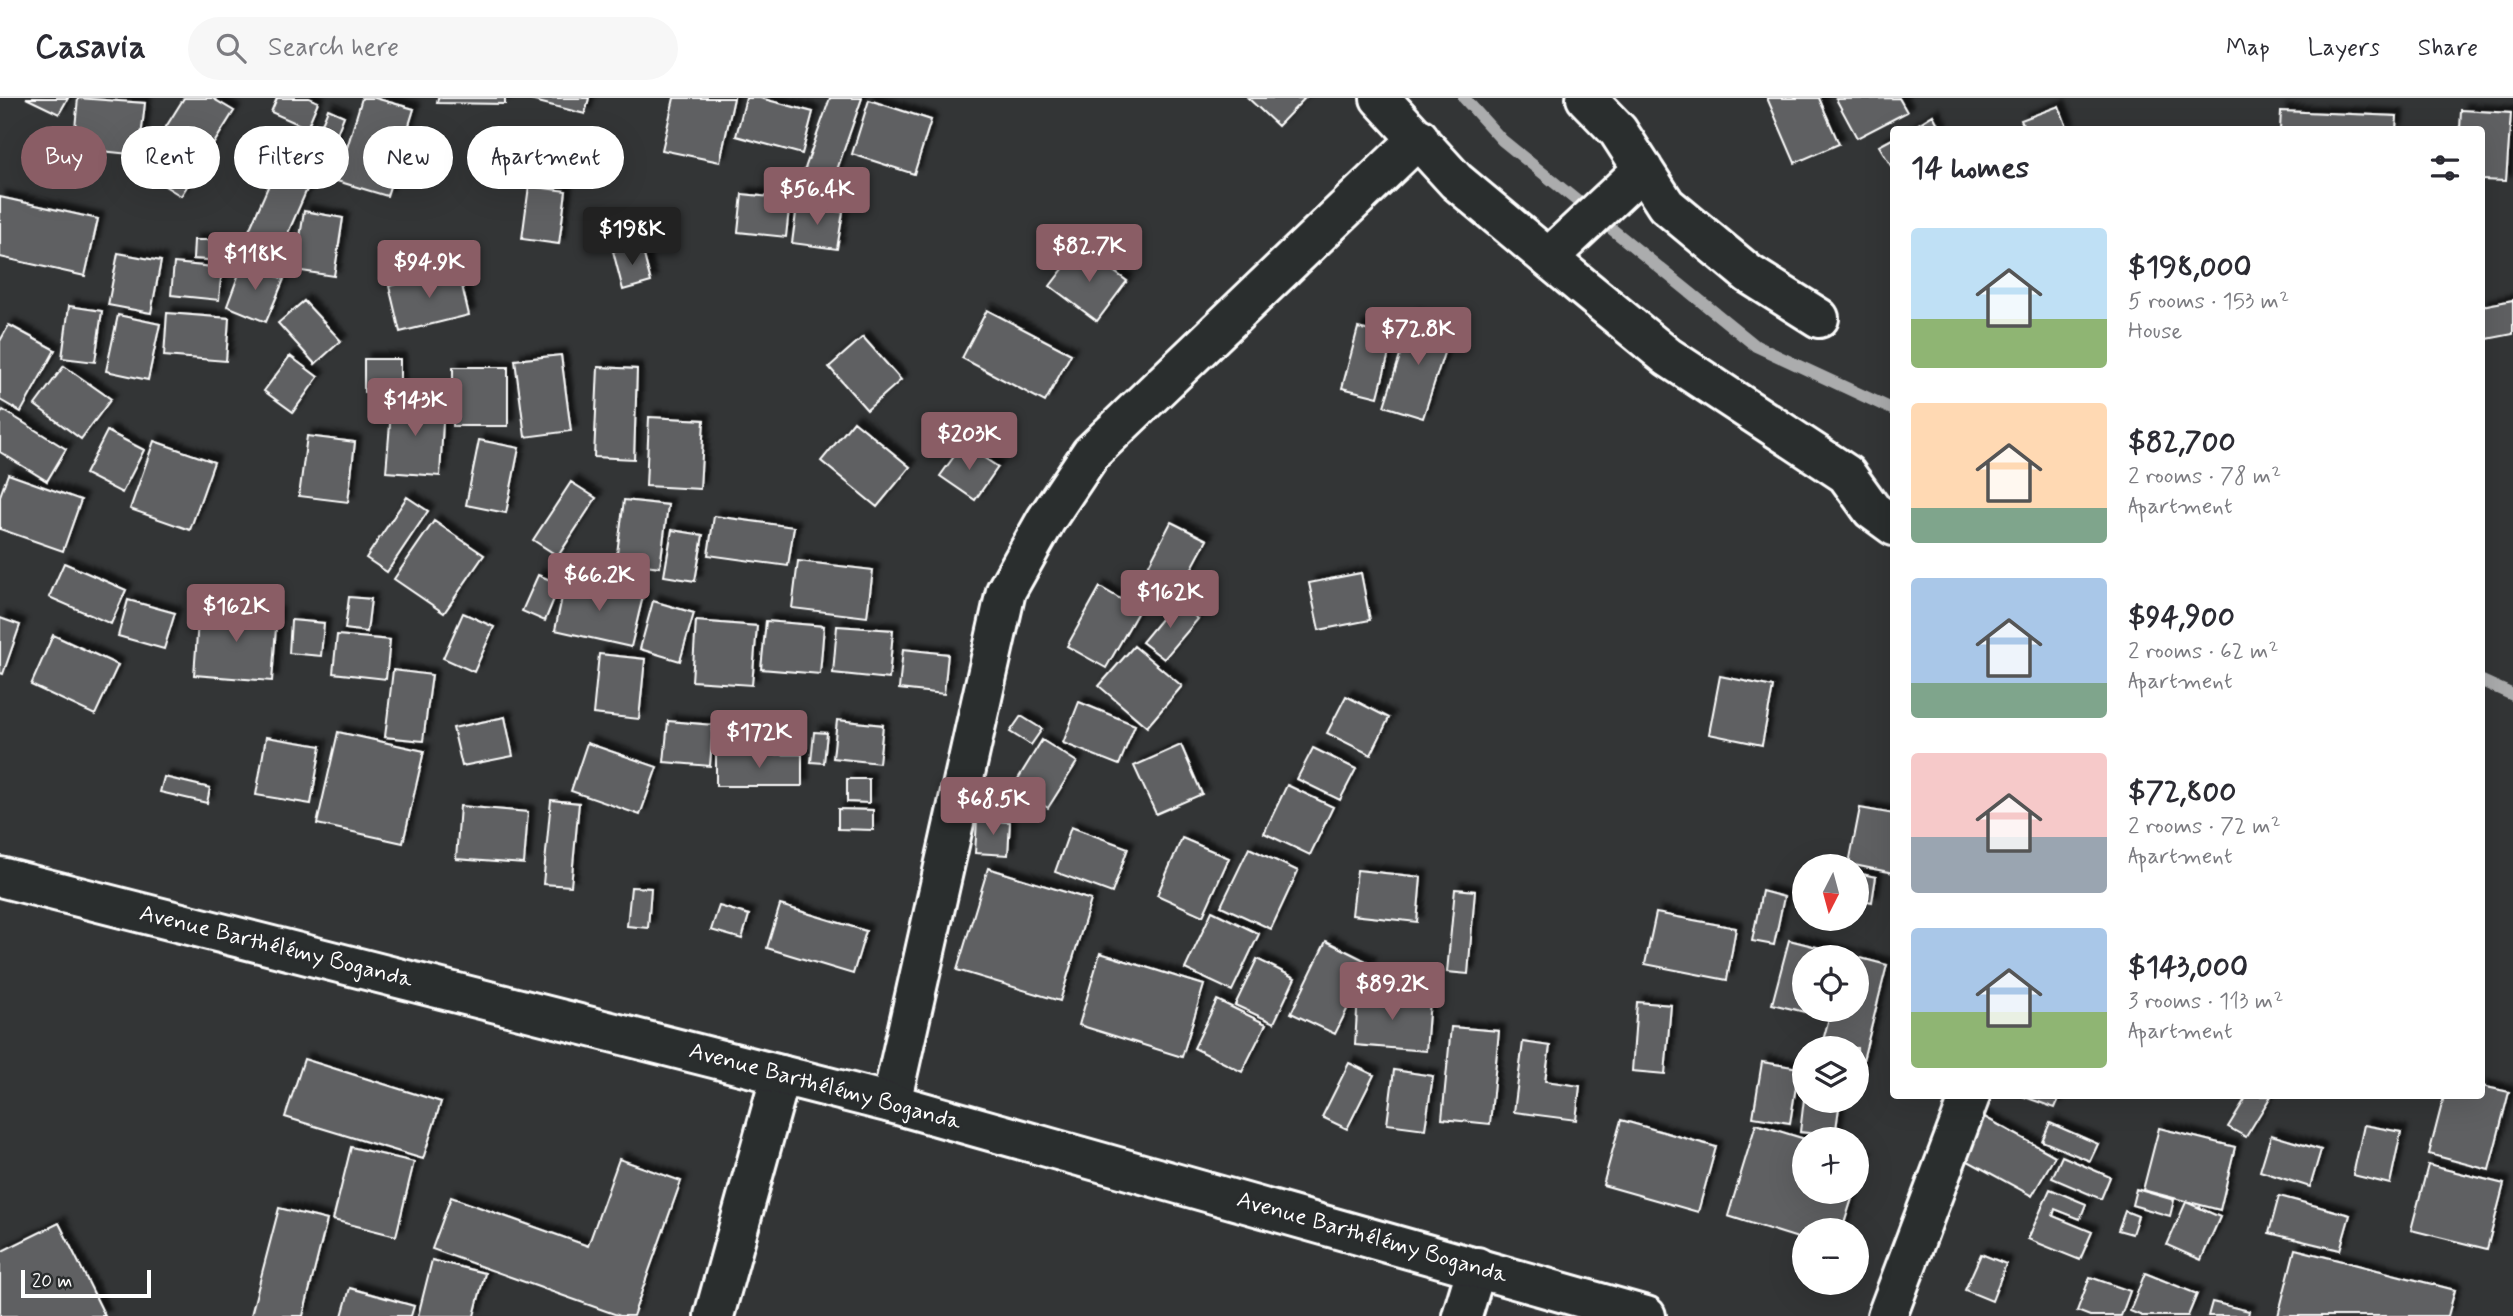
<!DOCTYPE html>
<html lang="en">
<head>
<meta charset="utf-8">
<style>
  body { margin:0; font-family:Mynerve,sans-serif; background:#f7f7f7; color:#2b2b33; height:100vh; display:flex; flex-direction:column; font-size:26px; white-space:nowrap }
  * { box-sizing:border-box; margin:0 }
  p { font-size:23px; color:#7c7c81 }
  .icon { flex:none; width:38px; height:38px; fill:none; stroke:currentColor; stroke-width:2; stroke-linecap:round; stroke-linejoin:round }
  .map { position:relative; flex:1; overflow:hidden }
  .side { position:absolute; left:1890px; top:28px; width:595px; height:973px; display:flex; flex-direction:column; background:#fff; border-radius:7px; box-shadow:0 7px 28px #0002 }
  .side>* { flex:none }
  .hud { position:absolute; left:21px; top:28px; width:665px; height:63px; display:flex; gap:14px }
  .needle { width:46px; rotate:186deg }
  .controls { position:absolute; left:1792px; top:756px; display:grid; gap:14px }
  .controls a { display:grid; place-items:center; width:77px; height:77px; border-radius:50%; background:#fff; box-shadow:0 7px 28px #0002; font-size:35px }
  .scale { position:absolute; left:21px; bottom:18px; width:130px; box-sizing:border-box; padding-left:7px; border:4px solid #fff; border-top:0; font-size:19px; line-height:24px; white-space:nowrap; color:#fff; -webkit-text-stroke:5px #2a2d2e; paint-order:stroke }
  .price { position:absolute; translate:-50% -60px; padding:0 16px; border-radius:7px; background:#8a5d65; color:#fff; font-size:23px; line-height:46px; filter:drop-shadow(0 2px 4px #0008) }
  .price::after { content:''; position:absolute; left:50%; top:42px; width:21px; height:16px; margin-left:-10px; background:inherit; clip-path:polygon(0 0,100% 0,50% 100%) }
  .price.on { background:#222; color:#fff }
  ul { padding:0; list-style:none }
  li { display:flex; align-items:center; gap:21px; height:175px; padding:0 21px }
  li span { display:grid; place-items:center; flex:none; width:196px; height:140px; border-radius:7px; color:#555 }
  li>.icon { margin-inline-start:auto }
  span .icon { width:84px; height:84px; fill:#fffc; stroke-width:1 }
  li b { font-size:30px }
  h2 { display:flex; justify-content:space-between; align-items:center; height:84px; padding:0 21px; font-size:30px }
  .pill { padding:0 24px; border-radius:32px; background:#fff; box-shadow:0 7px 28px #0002; font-size:24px; line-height:63px }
  .pill.on { background:#8a5d65; color:#fff }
  header { display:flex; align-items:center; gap:42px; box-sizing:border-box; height:98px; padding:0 35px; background:#fff; border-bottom:2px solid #e1e1e2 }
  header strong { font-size:33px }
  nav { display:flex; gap:38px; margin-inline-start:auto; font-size:24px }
  .search { width:490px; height:63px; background:#f7f7f7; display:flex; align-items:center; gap:18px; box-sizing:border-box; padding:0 24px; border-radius:38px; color:#7c7c81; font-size:26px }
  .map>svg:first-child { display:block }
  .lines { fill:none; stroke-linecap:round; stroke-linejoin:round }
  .stream { stroke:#abacad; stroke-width:12 }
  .building { fill:#5f6162; stroke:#fff; stroke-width:2; filter:url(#shadow) }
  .minor-casing { stroke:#fff; stroke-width:44 }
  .major-casing { stroke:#fff; stroke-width:44 }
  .minor { stroke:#2a2d2e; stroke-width:38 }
  .major { stroke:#2a2d2e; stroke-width:38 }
  .labels { text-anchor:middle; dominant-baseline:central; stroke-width:6; stroke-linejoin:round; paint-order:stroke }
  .street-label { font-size:23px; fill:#fff; stroke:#2a2d2e }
</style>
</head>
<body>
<header>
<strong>Casavia</strong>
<div class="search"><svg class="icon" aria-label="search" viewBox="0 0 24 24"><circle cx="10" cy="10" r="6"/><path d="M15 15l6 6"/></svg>Search here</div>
<nav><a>Map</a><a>Layers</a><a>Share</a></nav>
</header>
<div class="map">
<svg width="2513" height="1218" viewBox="0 0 2513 1218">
  <defs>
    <filter id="shadow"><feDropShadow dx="6" dy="-6" stdDeviation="2" flood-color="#0009"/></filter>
  </defs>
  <rect width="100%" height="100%" fill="#333536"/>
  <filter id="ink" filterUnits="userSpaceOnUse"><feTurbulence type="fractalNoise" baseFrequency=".0143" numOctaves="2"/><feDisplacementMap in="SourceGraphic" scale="14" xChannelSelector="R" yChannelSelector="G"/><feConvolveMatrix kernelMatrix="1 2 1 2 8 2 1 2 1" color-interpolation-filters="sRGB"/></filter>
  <g filter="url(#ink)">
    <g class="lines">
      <path class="stream" d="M1464 0 1502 42 1756 248 1894 312
        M2482 583 2513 597"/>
    </g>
    <path class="building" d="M26 0H68L59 16Z
      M78 0 145 5 139 57 73 50Z
      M184 0H212L234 13 181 98 139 72Z
      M277 0H309L318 4 307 30 271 14Z
      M362 0H375L414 11 387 98 337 83Z
      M438 0H505V6L437 5Z
      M530 0H589L585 16 530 2Z
      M674 0H734L720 64 662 52Z
      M746 0H760L813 14 802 56 736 38Z
      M830 0H862L831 89 802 79Z
      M1248 0H1305L1278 28Z
      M1767 0H1819L1839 46 1795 65Z
      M1899 0 1907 14 1857 40 1836 1Z
      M869 2 931 22 914 76 852 56Z
      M2059 8 2068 32H2025L2021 22Z
      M328 11 344 18 322 73 305 66Z
      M2461 12 2511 15 2506 83 2482 82V32H2460Z
      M2281 13 2397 18 2396 32H2280Z
      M1933 17 1941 32H1909Z
      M1894 40V73L1879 48Z
      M274 75 308 89 278 158 244 144Z
      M529 88 566 93 559 146 522 141Z
      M742 96 790 101 786 139 738 134Z
      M0 99 98 121 85 178 0 159Z
      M797 108 843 114 837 151 792 145Z
      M304 113 343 120 334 178 295 172Z
      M194 142H223V163L193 161Z
      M641 146 651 184 623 192 613 153Z
      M1080 149 1127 183 1097 223 1050 188Z
      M118 155 161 163 151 215 108 207Z
      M174 165 222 170 219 202 171 197Z
      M243 165 284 181 266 224 227 208Z
      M458 171 469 217 400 234 389 188Z
      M2513 202V236L2482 242V208Z
      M304 203 341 243 315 266 278 225Z
      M69 208 102 213 95 264 62 260Z
      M987 212 1071 256 1045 304 962 260Z
      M167 215 229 220 226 263 164 258Z
      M118 217 160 226 148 282 106 273Z
      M1413 217 1452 230 1423 320 1384 308Z
      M9 227 55 252 21 314 0 302V243Z
      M1358 230 1393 239 1378 299 1342 290Z
      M863 239 901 282 867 312 829 269Z
      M561 257 571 333 525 339 515 262Z
      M290 258 318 279 293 314 264 293Z
      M364 261H400V294H364Z
      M64 268 111 301 81 341 35 307Z
      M453 269H508V328H453Z
      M598 269 637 271 634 361 594 359Z
      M392 302 444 306 440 378 386 374Z
      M3 312 66 351 47 383 0 354V317Z
      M649 319 704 322 700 391 646 388Z
      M854 323 910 369 877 409 821 363Z
      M107 333 144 352 122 395 85 376Z
      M307 338 355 344 348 404 299 398Z
      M479 342 519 350 506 415 466 407Z
      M154 343 214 364 190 432 130 411Z
      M963 346 998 369 975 402 940 378Z
      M8 376 81 402 63 453 0 431V398Z
      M571 384 596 400 558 458 533 442Z
      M407 399 428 413 387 474 366 460Z
      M624 402 668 407 660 469 616 463Z
      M714 418 794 429 788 468 708 457Z
      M434 423 484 457 444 515 394 481Z
      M1171 424 1207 442 1177 498 1142 480Z
      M672 432 703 437 695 483 664 478Z
      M798 463 873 472 867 519 792 510Z
      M64 465 126 492 111 526 49 499Z
      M1361 475 1370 522 1319 532 1309 485Z
      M538 477 560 486 545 523 522 513Z
      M566 481 643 498 631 549 555 532Z
      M1100 489 1139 512 1106 570 1067 548Z
      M349 499 371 501 367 534 345 531Z
      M128 502 175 515 164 551 118 538Z
      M653 503 694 515 680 563 640 551Z
      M1176 503 1198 521 1164 561 1142 544Z
      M199 510 277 516 272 583 194 577Z
      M463 515 494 529 474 574 443 560Z
      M0 520 20 527 3 576 0 575Z
      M291 522 324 525 321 558 289 555Z
      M696 523 757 528 752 587 692 583Z
      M766 523 824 528 820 576 761 571Z
      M837 528 893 532 889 581 833 575Z
      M53 537 118 567 95 617 31 587Z
      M337 537 390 542 386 581 333 575Z
      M1134 548 1182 588 1147 629 1099 588Z
      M903 551 948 556 944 596 899 591Z
      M599 556 645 561 639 621 593 616Z
      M393 572 432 577 423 643 385 639Z
      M1720 578 1773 589 1762 647 1709 636Z
      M1346 598 1389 620 1371 657 1327 635Z
      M1079 604 1135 627 1119 667 1063 645Z
      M1021 618 1042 631 1031 647 1010 634Z
      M505 619 513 658 462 668 453 630Z
      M837 622 883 627 879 665 833 660Z
      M668 623 713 627 710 668 664 664Z
      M797 629V649L730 651V630Z
      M338 634 424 653 403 745 317 726Z
      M814 634 827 635 824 665 811 664Z
      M266 639 321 648 311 706 256 697Z
      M1042 642 1077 664 1048 710 1013 689Z
      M587 645 657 669 640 717 571 693Z
      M1181 647 1202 696 1156 716 1134 668Z
      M1313 650 1356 671 1340 702 1297 681Z
      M802 656V688H716V657Z
      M164 679 210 690 207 705 160 694Z
      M847 681H869V705L847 704Z
      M1287 687 1333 709 1310 757 1264 735Z
      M551 702 579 705 571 788 543 786Z
      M460 708 528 714 524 766 456 761Z
      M1860 710 1894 716V775L1849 766Z
      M838 711 873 712V732L838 731Z
      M977 722 1010 724 1008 757 975 755Z
      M1071 729 1128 750 1112 795 1055 774Z
      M1182 740 1229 760 1203 818 1157 797Z
      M1249 750 1298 773 1271 831 1221 808Z
      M988 770 1091 802 1060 903 957 872Z
      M1357 772 1421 779 1417 824 1352 817Z
      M1857 775 1876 779 1872 804 1857 801Z
      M631 789 651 790 648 830 627 828Z
      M1455 791 1475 793 1468 876 1447 874Z
      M1762 793 1784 799 1774 847 1752 843Z
      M780 807 866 833 853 876 767 850Z
      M719 808 749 817 742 841 711 832Z
      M1212 813 1259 836 1232 893 1185 871Z
      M1656 815 1736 830 1727 882 1645 866Z
      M1789 842 1856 859H1804V912H1857V859L1887 867 1858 982 1857 950H1821L1829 920 1772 906Z
      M1326 843 1370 865 1335 936 1291 915Z
      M1100 855 1204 887 1182 959 1079 927Z
      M1257 861 1295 880 1274 925 1235 907Z
      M1358 896 1430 902 1426 953 1355 947Z
      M1217 902 1266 926 1242 974 1194 950Z
      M1637 904 1671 907 1665 976 1632 973Z
      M1451 929 1499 933 1490 1026 1442 1021Z
      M1523 944 1550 948 1545 983 1580 988 1576 1022 1514 1014Z
      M304 961 441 1004 423 1061 285 1019Z
      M1762 964 1799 970 1790 1025 1753 1019Z
      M1349 965 1374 977 1347 1031 1322 1019Z
      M1394 972 1433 978 1425 1031 1387 1026Z
      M2482 988 2509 994 2489 1072 2429 1056 2444 998H2482Z
      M2022 998H2060L2055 1010Z
      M2247 998H2271L2246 1039 2228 1029Z
      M1804 1001V1003H1840L1835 1038 1800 1034Z
      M1979 1016 2055 1058 2032 1098 1957 1057Z
      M1621 1022 1716 1049 1698 1114 1603 1087Z
      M2050 1025 2098 1046 2090 1063 2042 1043Z
      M1756 1026 1805 1041 1804 1094H1854L1842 1132H1804V1142L1728 1118Z
      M2364 1027 2401 1034 2390 1086 2353 1077Z
      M2159 1030 2235 1049 2220 1112 2143 1092Z
      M2271 1037 2321 1052 2310 1089 2260 1073Z
      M351 1049 414 1064 396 1138 333 1122Z
      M1857 1057 1865 1060 1857 1086Z
      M2062 1058 2110 1079 2101 1101 2052 1080Z
      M619 1061 681 1083 633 1218H620L432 1151 451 1099 588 1148Z
      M2428 1067 2504 1086 2487 1151 2411 1132Z
      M2050 1091 2086 1106 2080 1121 2055 1111 2053 1118 2092 1134 2080 1162 2028 1141Z
      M2136 1091 2174 1102 2170 1118 2132 1107Z
      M2279 1098 2350 1117 2340 1152 2269 1135Z
      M2186 1104 2220 1119 2201 1162 2167 1147Z
      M279 1110 327 1122 303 1218H254L251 1217Z
      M2125 1113 2138 1118 2132 1136 2118 1132Z
      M59 1125 105 1218H0V1154Z
      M2295 1151 2455 1192 2448 1218H2278Z
      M1981 1156 2006 1166 1992 1203 1965 1192Z
      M432 1162 485 1175 474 1218H418Z
      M2145 1175 2197 1196 2188 1218H2142L2130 1213Z
      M2090 1179 2130 1193 2121 1218H2090L2077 1213Z
      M350 1190 414 1208 411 1218H342Z
      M2212 1204 2249 1213 2248 1218H2208Z"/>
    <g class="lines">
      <g class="minor-casing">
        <path id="minor" d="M1380 0 1456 83 1584 190 1668 259 1846 376 1872 412 1894 428
          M1586 0 1618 33 1666 107 1749 176 1819 220
          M1548 160 1643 71
          M891 1005 1006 493 1046 422 1091 355 1419 40
          M714 1218 781 977
          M1462 1218 1477 1169
          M1887 1218 1970 998"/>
      </g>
      <g class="major-casing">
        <path id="major" d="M0 779 891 1005 1646 1218"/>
      </g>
      <use href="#minor" class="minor"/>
      <use href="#major" class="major"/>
    </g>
  </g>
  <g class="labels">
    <g class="street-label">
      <text transform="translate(276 849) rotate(14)">Avenue Barthélémy Boganda</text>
      <text transform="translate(825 989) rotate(15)">Avenue Barthélémy Boganda</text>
      <text transform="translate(1372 1140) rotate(16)">Avenue Barthélémy Boganda</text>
    </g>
  </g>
</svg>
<div class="controls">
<a><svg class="needle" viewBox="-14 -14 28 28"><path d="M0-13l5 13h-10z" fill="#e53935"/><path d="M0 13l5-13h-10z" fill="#7c7c81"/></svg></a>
<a><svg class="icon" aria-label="locate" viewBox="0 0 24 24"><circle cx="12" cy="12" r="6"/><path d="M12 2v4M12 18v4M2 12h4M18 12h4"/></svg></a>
<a><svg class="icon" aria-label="layers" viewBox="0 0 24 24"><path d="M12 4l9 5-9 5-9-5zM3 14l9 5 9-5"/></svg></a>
<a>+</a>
<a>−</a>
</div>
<div class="scale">20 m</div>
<b class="price" style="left:817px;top:129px">$56.4K</b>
<b class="price on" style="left:632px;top:169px">$198K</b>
<b class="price" style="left:1089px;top:186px">$82.7K</b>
<b class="price" style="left:255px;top:194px">$118K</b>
<b class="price" style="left:429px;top:202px">$94.9K</b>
<b class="price" style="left:1418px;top:269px">$72.8K</b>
<b class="price" style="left:415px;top:340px">$143K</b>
<b class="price" style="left:969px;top:374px">$203K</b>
<b class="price" style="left:599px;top:515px">$66.2K</b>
<b class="price" style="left:1170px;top:532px">$162K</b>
<b class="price" style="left:236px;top:546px">$162K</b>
<b class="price" style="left:759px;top:672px">$172K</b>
<b class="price" style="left:993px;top:739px">$68.5K</b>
<b class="price" style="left:1392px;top:924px">$89.2K</b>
<div class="hud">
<a class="pill on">Buy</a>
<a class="pill">Rent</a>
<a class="pill">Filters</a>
<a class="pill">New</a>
<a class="pill">Apartment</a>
</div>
<section class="side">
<h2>14 homes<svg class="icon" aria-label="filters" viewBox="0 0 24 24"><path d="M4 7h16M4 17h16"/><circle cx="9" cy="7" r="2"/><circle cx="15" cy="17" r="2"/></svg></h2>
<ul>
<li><span style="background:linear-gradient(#bfe0f5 65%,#8fb573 0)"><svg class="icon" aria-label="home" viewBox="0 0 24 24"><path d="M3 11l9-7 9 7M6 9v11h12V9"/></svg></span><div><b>$198,000</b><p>5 rooms · 153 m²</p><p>House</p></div></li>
<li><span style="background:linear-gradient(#ffd9b3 75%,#7fa58c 0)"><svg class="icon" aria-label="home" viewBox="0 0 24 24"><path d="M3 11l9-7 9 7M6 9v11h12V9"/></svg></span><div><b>$82,700</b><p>2 rooms · 78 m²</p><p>Apartment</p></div></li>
<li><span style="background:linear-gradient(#a9c7e8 75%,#7fa58c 0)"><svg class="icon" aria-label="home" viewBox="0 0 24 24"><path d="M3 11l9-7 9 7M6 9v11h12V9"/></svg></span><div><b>$94,900</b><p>2 rooms · 62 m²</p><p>Apartment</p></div></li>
<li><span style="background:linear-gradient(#f6c9c9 60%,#9aa5b1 0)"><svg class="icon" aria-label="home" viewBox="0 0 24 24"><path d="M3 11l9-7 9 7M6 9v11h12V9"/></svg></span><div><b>$72,800</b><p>2 rooms · 72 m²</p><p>Apartment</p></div></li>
<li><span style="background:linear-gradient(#a9c7e8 60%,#8fb573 0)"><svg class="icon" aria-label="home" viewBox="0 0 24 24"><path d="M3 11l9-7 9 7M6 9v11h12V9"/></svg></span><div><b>$143,000</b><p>3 rooms · 113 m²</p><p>Apartment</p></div></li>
</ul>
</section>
</div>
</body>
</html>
